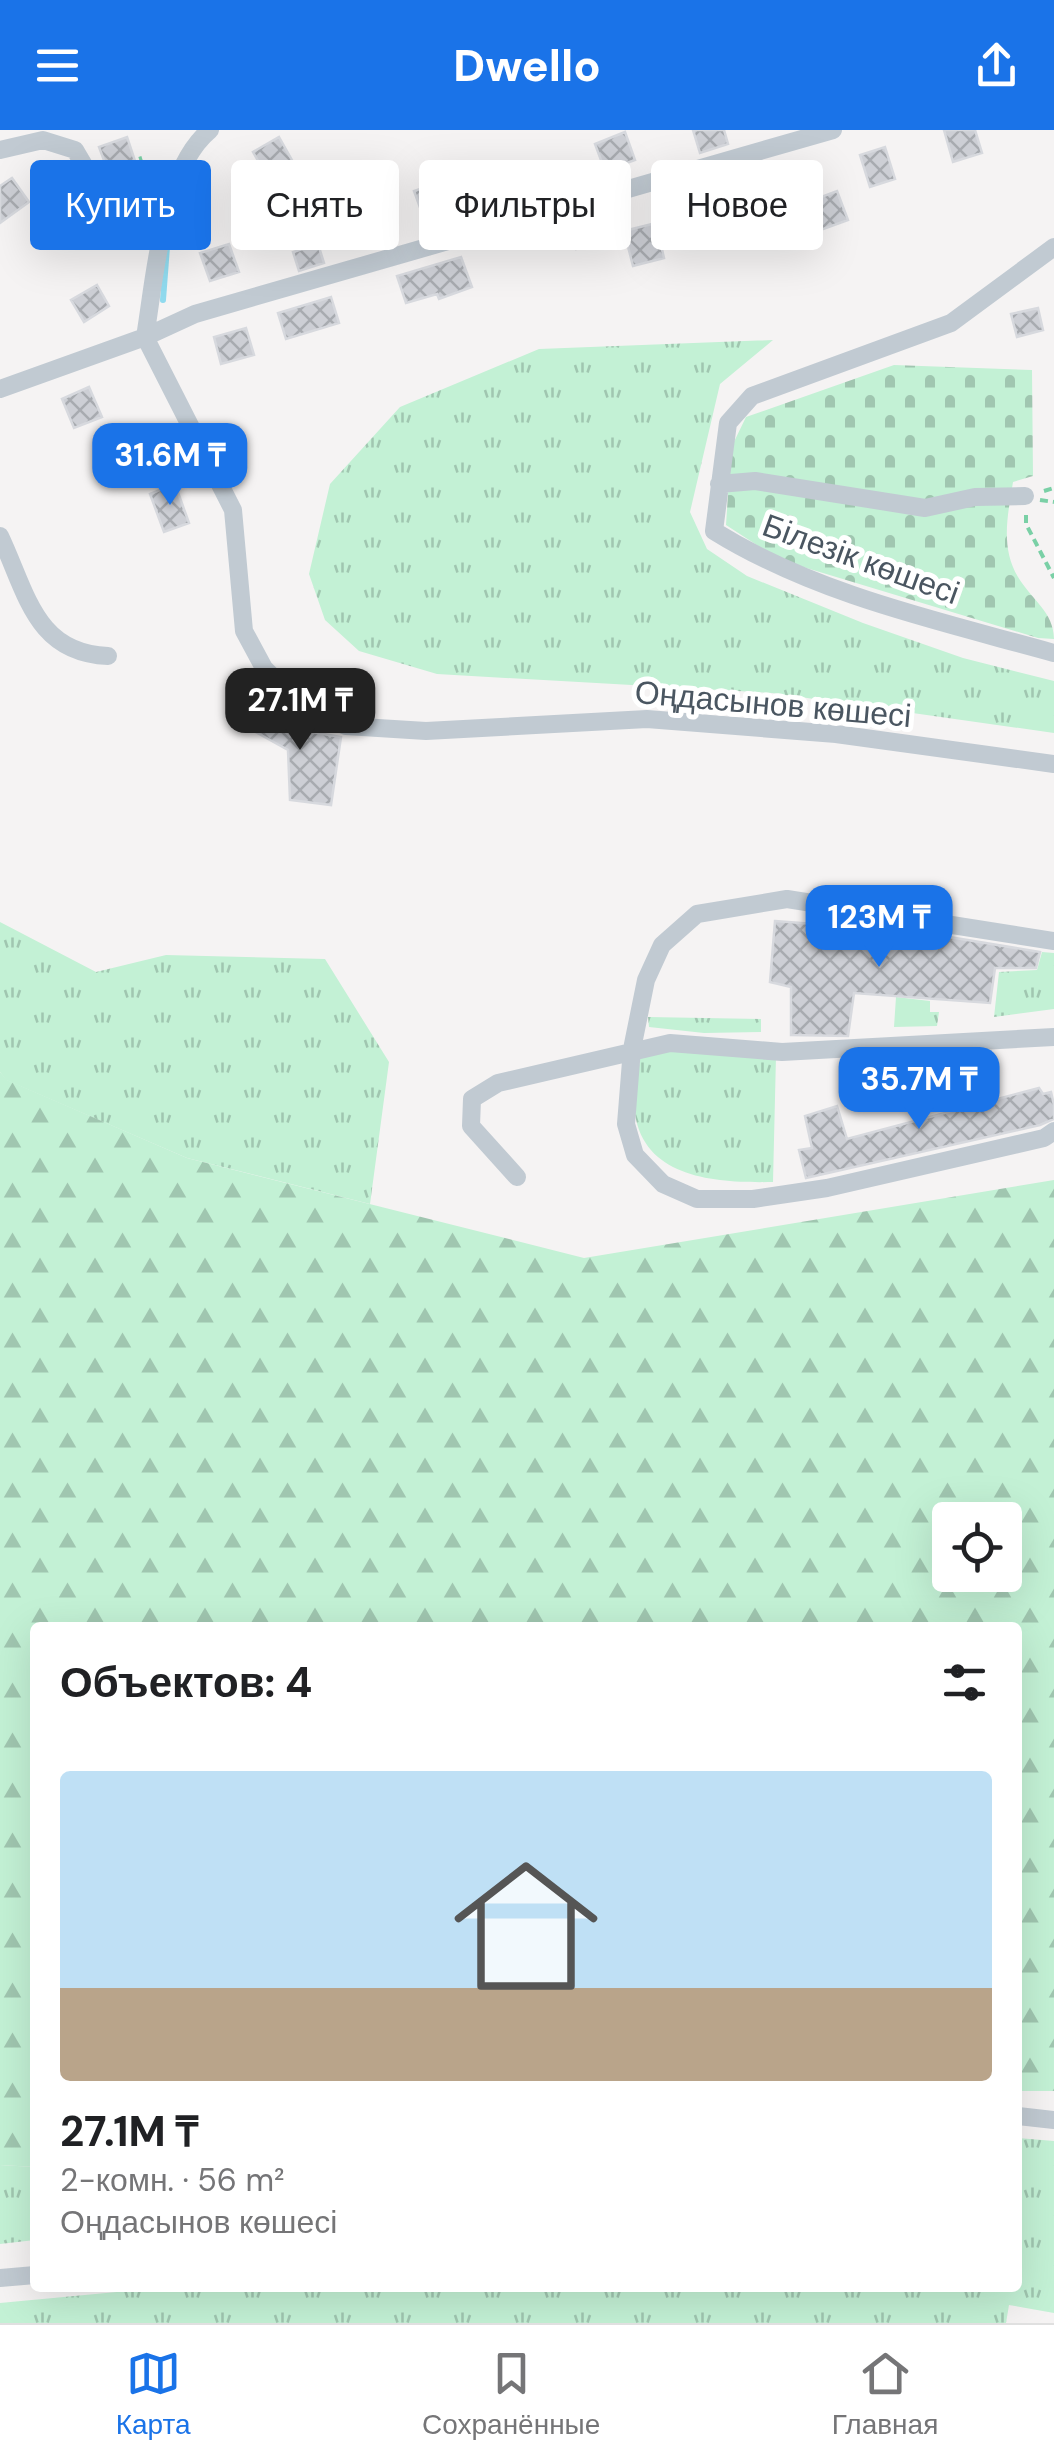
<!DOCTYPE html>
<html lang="ru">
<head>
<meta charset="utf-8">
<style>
  body { margin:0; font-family:"DM Sans",sans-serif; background:#f2f2f2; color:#202124; height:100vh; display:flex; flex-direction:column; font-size:38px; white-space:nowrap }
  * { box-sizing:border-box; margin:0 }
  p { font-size:32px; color:#757577 }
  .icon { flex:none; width:55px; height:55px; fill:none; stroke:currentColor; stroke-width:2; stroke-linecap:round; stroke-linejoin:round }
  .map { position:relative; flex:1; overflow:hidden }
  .panel { position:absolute; left:30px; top:1492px; width:992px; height:670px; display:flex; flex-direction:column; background:#fff; border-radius:10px; box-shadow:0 10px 40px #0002 }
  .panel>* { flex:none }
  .hud { position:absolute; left:30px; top:30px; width:995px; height:90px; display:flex; gap:20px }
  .tools { position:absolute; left:932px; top:1372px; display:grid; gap:20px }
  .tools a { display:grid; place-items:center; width:90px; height:90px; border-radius:10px; background:#fff; box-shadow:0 10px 40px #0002; font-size:50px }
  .price { position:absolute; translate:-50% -85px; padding:0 22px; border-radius:20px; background:#1a73e8; color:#fff; font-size:32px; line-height:65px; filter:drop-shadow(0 2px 5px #0008) }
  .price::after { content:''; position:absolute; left:50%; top:60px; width:30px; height:22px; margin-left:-15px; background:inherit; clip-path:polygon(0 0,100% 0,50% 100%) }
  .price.selected { background:#222; color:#fff }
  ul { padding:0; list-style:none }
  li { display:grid; align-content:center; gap:20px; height:530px; padding:0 30px }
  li+li { border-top:2px solid #e0e0e0 }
  li span { display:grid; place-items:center; height:310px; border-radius:10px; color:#555 }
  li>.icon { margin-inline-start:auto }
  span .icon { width:180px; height:180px; fill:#fffc; stroke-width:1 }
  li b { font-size:42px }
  h2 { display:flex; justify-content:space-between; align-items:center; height:120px; padding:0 30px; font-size:42px }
  .pill { padding:0 35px; border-radius:10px; background:#fff; box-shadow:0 10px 40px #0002; font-size:35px; line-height:90px }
  .pill.selected { background:#1a73e8; color:#fff }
  header { display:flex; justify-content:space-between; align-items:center; height:130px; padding:0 30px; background:#1a73e8; color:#fff; font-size:45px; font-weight:800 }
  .menu { display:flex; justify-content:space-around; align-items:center; height:140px; border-top:2px solid #e0e0e0; background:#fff; font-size:28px; color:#757577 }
  .menu a { display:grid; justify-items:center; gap:5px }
  .menu .selected { color:#1a73e8 }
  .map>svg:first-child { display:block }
  .grass { fill:url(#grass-tufts) }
  .forest { fill:url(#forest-firs); fill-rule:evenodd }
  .cemetery { fill:url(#cemetery-stones) }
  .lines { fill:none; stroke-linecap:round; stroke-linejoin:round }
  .stream { stroke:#90daee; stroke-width:6 }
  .building { fill:url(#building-cross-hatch); stroke:#d7d9de; stroke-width:2.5 }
  .path { stroke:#7ad0a6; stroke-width:4; stroke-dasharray:8 5; stroke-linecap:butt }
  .minor { stroke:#c1cad2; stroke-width:18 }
  .labels { text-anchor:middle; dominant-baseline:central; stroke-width:10; stroke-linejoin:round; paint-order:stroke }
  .street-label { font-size:32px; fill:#4a5661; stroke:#fff }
</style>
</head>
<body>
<header><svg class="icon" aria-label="menu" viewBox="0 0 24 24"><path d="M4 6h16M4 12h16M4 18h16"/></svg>Dwello<svg class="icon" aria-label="share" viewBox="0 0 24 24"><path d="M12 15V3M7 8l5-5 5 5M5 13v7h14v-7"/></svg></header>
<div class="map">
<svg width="1054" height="2193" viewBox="0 0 1054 2193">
  <defs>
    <pattern id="grass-tufts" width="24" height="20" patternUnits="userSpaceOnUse" patternTransform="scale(2.5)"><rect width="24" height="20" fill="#c3f1d5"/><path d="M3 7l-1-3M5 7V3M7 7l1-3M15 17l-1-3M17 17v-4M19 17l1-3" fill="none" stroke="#a0c6b0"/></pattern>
    <pattern id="forest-firs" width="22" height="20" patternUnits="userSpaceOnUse" patternTransform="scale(2.5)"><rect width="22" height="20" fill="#c3f1d5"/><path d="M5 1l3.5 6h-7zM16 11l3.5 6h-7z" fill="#a0c6b0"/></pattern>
    <pattern id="cemetery-stones" width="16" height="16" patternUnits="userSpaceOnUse" patternTransform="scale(2.5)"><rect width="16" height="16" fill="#c3f1d5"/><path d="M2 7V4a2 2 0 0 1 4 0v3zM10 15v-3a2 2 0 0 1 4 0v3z" fill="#a0c6b0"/></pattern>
    <pattern id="building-cross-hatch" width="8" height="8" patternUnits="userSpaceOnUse" patternTransform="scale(2.5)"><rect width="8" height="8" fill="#cdcfd5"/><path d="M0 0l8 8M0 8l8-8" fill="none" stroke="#a8abb0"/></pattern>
  </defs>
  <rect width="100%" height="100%" fill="#f5f3f3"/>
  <path class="grass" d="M773 210 720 254 690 382 707 419 747 446 863 493 963 528 1054 551V603L772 563 437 544 359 521 325 490 309 444 330 354 400 277 539 219Z
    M0 792 96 842 166 825 325 829 389 932 370 1074 187 1028 6 950 0 942Z
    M1042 822 1054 823V879L994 887 999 842 1037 840Z
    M896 867 930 871V882H939L937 896 894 897Z
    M648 887 761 889V902L704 903 649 897Z
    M682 921 776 926 773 1052C720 1053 645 1050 635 984 632 965 639 941 641 922Z
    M1018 2008 1054 2011V2183L1009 2175 1006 2193H0V2173L159 2158H1018Z
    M0 2035 35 2037V2110L0 2114Z"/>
  <path class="forest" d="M0 942 7 950 187 1028 584 1128 1054 1050V1961H1018V1498H35V2037L0 2035ZM950 1390H1005V1445H950Z"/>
  <path class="cemetery" d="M894 235 1032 240 1033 346 1013 352C1008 384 1000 417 1018 447 1031 469 1054 482 1054 509L1038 508 780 430 726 395 731 318 746 287Z"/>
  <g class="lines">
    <path class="stream" d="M163 170 167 117"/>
  </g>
  <path class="building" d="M693 0H724L728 14 700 23Z
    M944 0H975L982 23 953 32Z
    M625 2 635 30 605 41 595 14Z
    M127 7 142 52 121 59 112 52 99 17Z
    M279 7 302 48 276 62 253 22Z
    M885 17 895 49 870 57 860 25Z
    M772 46 778 71 744 81 737 55Z
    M12 48 29 72 0 93V56Z
    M446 50 458 83 426 94 414 61Z
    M837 61 848 90 807 105 797 76Z
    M351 74 363 106 331 118 319 86Z
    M604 82 612 110 576 119 569 91Z
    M656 93 664 128 633 136 624 101Z
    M229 114 239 142 210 151 200 123Z
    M318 114 324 133 299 141 293 122Z
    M461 127 472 157 439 169 437 164 406 173 397 146Z
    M97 155 109 176 84 192 71 170Z
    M331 167 339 193 286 209 278 183Z
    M1038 178 1043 200 1017 207 1011 184Z
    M246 198 254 225 221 234 214 207Z
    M89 257 102 287 74 298 62 269Z
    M175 354 189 393 164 402 150 364Z
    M260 567 306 601 341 607 331 675 290 670 288 620 241 594Z
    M775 791 919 802 1040 822 1036 838H995L990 873 854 863 848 906 791 905V857L770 852Z
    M1039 958 1043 964 1051 962 1054 975V989L1040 995 806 1048 799 1020 812 1018 805 986 837 976 847 1009Z"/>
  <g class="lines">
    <path class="path" d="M139 29 142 28
      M1044 361 1054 358
      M1040 370 1054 372
      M1026 385V394L1054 448"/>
    <path class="minor" d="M0 20 43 10 75 20C104 70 108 75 166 84
      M1054 117 951 193 752 266 728 293 714 401C817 465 939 491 1054 523
      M145 207 233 380 244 501 264 538 302 576 346 596 426 601 647 589 836 604 1054 634
      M145 207C155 148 162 39 210 0
      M0 259 145 207 195 184 833 0
      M719 354 755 351 925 378 975 367 1025 366
      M0 406C27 463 35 523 108 526
      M1054 811 787 769 697 784 662 815 646 850 632 919 626 994 635 1025 663 1054 697 1069H753L827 1058 1044 1008 1054 1001
      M517 1047 471 996 472 969 498 953 670 913 782 922 1054 907
      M1018 1986 1054 1990
      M0 2148 35 2145"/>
  </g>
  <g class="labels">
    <g class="street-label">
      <text transform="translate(861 429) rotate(20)">Білезік көшесі</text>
      <text transform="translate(773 574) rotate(5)">Оңдасынов көшесі</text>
    </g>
  </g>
</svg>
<div class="tools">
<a><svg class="icon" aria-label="locate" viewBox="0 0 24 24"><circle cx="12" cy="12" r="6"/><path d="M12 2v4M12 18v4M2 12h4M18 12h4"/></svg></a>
</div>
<b class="price" style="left:170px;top:378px">31.6M ₸</b>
<b class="price selected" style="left:300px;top:623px">27.1M ₸</b>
<b class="price" style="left:879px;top:840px">123M ₸</b>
<b class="price" style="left:919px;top:1002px">35.7M ₸</b>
<div class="hud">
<a class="pill selected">Купить</a>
<a class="pill">Снять</a>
<a class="pill">Фильтры</a>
<a class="pill">Новое</a>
</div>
<section class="panel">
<h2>Объектов: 4<svg class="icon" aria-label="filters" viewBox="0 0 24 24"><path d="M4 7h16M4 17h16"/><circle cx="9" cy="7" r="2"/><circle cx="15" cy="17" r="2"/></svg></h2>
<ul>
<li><span style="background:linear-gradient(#bfe0f5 70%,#b9a48a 0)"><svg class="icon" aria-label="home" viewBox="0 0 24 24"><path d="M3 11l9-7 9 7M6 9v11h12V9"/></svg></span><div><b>27.1M ₸</b><p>2-комн. · 56 m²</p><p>Оңдасынов көшесі</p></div></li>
</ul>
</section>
</div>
<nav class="menu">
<a class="selected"><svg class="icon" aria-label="map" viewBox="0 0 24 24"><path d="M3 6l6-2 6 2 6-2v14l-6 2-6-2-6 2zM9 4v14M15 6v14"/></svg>Карта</a>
<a><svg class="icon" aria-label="saved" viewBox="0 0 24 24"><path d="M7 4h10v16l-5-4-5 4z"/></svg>Сохранённые</a>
<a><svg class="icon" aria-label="home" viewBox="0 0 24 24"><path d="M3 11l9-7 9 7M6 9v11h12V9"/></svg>Главная</a>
</nav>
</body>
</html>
